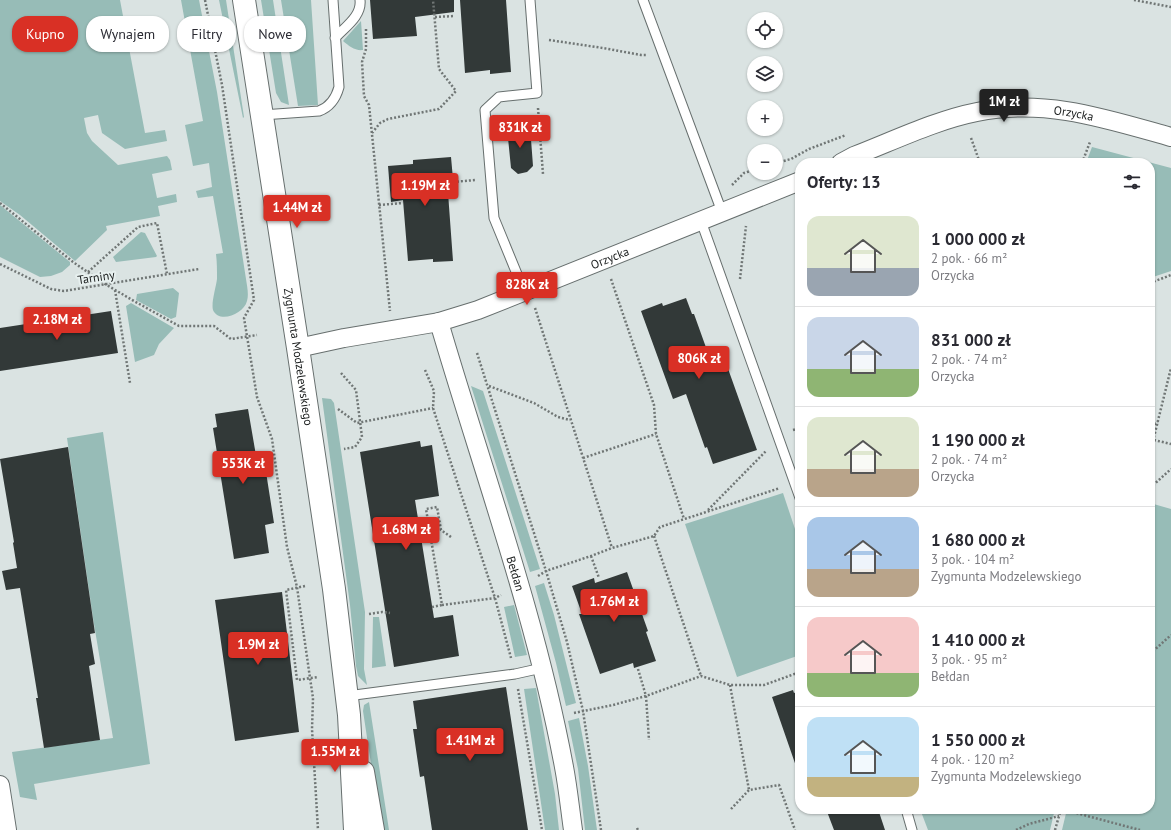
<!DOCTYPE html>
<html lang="pl">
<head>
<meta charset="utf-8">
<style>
  body { margin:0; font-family:"PT Sans",sans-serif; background:#f7f7f7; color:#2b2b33; height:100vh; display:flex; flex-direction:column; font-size:15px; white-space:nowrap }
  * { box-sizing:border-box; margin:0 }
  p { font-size:13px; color:#7c7c81 }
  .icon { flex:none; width:22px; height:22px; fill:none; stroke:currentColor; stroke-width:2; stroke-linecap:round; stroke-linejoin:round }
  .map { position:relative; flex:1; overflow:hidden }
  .details { position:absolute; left:795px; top:158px; width:360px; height:656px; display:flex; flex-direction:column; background:#fff; border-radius:16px; box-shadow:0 1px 3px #0004 }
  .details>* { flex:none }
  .guide { position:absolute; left:12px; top:16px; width:380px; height:36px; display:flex; gap:8px }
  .tools { position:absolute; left:747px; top:12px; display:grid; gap:8px }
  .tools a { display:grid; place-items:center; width:36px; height:36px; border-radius:50%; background:#fff; box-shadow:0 1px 3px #0004; font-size:20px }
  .price { position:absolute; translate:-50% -34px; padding:0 9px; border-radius:4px; background:#d93025; color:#fff; font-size:13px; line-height:26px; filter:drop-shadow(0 1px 2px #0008) }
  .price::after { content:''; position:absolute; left:50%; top:24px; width:12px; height:9px; margin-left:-6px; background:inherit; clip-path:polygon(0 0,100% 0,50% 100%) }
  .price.on { background:#222; color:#fff }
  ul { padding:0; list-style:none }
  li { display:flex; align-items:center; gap:12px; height:100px; padding:0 12px }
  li+li { border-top:1px solid #e1e1e2 }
  li span { display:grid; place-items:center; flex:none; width:112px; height:80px; border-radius:12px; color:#555 }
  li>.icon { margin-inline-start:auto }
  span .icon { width:48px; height:48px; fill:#fffc; stroke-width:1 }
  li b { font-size:17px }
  h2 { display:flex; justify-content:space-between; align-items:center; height:48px; padding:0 12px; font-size:17px }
  .pill { padding:0 14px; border-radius:16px; background:#fff; box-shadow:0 1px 3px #0004; font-size:14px; line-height:36px }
  .pill.on { background:#d93025; color:#fff }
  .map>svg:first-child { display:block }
  .green { fill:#97bcb7 }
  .building { fill:#323938 }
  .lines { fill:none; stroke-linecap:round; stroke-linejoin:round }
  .service-casing { stroke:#676f6e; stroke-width:11 }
  .minor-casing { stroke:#676f6e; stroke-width:20 }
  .tertiary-casing { stroke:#676f6e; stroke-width:24 }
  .path { stroke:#707675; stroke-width:2.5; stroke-dasharray:2 2; stroke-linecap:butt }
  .service { stroke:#fff; stroke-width:9 }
  .minor { stroke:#fff; stroke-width:18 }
  .tertiary { stroke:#fff; stroke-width:22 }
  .labels { text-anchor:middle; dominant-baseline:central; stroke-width:4; stroke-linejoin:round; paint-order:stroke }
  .street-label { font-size:12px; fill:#181b1b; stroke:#e7f0ef }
</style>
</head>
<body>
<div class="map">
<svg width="1171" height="830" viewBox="0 0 1171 830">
  <rect width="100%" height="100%" fill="#dae3e2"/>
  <path class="green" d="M0 0H120L145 133 165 130 167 141 125 149 102 133 98 115 84 118 87 133 92 141 118 165 167 156 170 160 172 170 152 174 157 198 176 194 177 202 158 206 160 216 106 226 107 230 75 261 20 215 0 201Z
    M181 0H199L217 92 246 279C247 286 249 294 247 301 244 314 219 324 213 310 211 303 216 287 217 279 217 270 217 262 216 254L223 253 213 196 198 198 196 191 212 187 209 163 193 166 185 125 203 121Z
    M219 0H226L244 117 243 118Z
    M261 0H273L289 105 281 102 276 93Z
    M281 0H311L318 105 298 106Z
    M361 21 363 50C355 51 349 46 343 41Z
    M1092 147 1171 168V271L1150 278V163H1086Z
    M0 205 70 262V265L62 272 51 276 40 277 0 257Z
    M141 232 145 233 157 256 156 257 116 262 113 257Z
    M173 288 179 293 176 317 171 319 136 300 137 294Z
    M131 303 174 328 159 344 154 355 135 362 126 306Z
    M471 386 483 391 540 569 530 572Z
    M322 398 331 399 334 403 365 612 364 669 367 685 358 676 356 666 350 605Z
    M103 432 150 764 34 784 37 800 20 797 12 752 113 738 93 618 67 438Z
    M783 493 800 544V655L737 677 685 524Z
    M1150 503 1171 509V830H1062L1067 809H1150Z
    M544 583 554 615 576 703 566 706 556 663 535 586Z
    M514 605 527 655 515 657 504 607Z
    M373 617H379L386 666 372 668Z
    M536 688 555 794 559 830H545L524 689Z
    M369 702 389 830H381L363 711 364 705Z
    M579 718 588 766 597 830H585L578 769 568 721Z
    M920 809H1055L1050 830H928Z"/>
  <path class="building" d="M370 0H454V12L415 17 417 36 373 39Z
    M460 0H506L511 72 490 74V70L465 73Z
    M530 126 533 166 527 172 518 174 511 168 507 128Z
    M451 157 453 179H447L453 261 433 262V259L408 261 403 200 391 202 388 166 413 164V160Z
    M686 298 692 314H694L713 367 726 363 757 450 713 464 707 447 705 448 686 394 673 399 641 311 662 303 663 306Z
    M111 311 118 353 0 371V328Z
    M248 409 259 473 266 472 274 523 265 525 269 553 234 559 213 428 217 427 215 414Z
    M420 441 421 447 432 445 439 496 415 500 434 618 453 615 459 656 394 667 360 452Z
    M68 447 95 633 90 634 95 664 89 666 100 740 44 748 36 698H38L20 588 6 590 2 571 17 568 13 543 14 542 0 459Z
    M627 572 648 631 646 632 656 661 634 668 633 663 600 674 579 614H582L572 586 594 578 595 583Z
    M282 592 299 732 235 741 215 600Z
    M506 687 528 830H432L424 776 420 777 413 729H417L413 701Z
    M793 690 794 693 800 691V769H797L772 697Z
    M826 809H878L885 830H834Z"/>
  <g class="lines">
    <g class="service-casing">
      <path id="service" d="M643 0 722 212
        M335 38C345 27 362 16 360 0
        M262 115 319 111C330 107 336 98 339 87L333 0
        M701 221 800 498
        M524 291 494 218 485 110 499 97 537 93 530 0
        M347 696 515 674 542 668
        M906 809 912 830"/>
    </g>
    <g class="minor-casing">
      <g id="minor">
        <path id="s1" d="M841 163 854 156C893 141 936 120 977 112 1045 98 1107 119 1171 137"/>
        <path id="s2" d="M439 322C482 469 536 616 564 767 568 788 570 809 573 830"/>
        <path id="s3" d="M298 348 344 338 439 322 478 310 800 181"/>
        <path d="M0 785 7 830"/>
      </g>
    </g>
    <g class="tertiary-casing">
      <g id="tertiary">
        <path id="s4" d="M244 0 298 348 334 589 349 715 355 830"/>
        <path d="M363 772 373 830"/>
      </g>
    </g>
    <path class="path" d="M205 0 222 85 254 300 244 318 257 397 272 439 287 547 297 587 310 678 313 698 312 729 318 830
      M1134 0 1171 7
      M435 17 455 16
      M366 29V49L362 62 364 96 369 105 390 311
      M549 40 603 48 641 55H647
      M538 108 543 174
      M372 133 380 123 388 119 439 109 456 91 439 69 433 0
      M971 138 980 163
      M776 163 791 159 809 149 846 135
      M1082 163 1090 142
      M441 183 476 180
      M732 185 744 173 754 170
      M0 203 73 262 105 284 134 301 179 326H214L231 339 257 335
      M379 205 403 203
      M0 264 51 289 64 291 199 269
      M88 272 138 227 157 223 167 274
      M611 279 654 405 656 434 684 519
      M740 279 746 226
      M1150 283 1171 275
      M115 290 130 383
      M535 308 612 548
      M477 353 546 571 567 642 583 711 601 830
      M425 370 434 391 433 408 495 598 511 658
      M341 373 356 390 362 437 355 447 344 449
      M489 386 534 403 558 417 570 420
      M338 409 357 423 433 408
      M1150 425 1158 423
      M793 430 800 428
      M1154 440 1171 444
      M1150 453 1171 368
      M583 458 656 434
      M1150 488 1171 469
      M708 510 766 451
      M654 536 701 676
      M451 537 441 530 437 507 426 509 442 605 495 598 501 595
      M591 556 599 578
      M538 576 546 571 591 556 612 548 654 536 660 527 780 488
      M305 586 286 590 297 680 318 677
      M432 607 442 605
      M369 614 382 612 390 613
      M1150 654 1171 635
      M638 669 646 696 649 740
      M730 685 749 790
      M518 689 542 830
      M574 713 613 705 646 696 701 676 730 685H764L800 672
      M731 809 749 790 779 785 795 830
      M1061 809 1140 830
      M637 828 638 830
      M1016 830 1029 824 1059 816
      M1055 830 1061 809"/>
    <use href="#service" class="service"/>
    <use href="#minor" class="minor"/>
    <use href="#tertiary" class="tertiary"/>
  </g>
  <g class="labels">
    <g class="street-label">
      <text stroke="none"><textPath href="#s1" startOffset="243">Orzycka</textPath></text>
      <text stroke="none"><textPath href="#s3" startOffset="326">Orzycka</textPath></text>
      <text transform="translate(96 277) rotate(-9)">Tarniny</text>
      <text stroke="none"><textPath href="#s4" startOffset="361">Zygmunta Modzelewskiego</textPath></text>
      <text stroke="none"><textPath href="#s2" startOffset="263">Bełdan</textPath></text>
    </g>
  </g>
</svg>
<div class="tools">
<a><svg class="icon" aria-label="locate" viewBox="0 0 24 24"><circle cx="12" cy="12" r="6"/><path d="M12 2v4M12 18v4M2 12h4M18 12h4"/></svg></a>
<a><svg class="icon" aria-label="layers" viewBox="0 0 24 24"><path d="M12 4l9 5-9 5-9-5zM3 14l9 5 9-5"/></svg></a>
<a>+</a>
<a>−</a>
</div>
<b class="price on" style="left:1004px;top:123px">1M zł</b>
<b class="price" style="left:520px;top:149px">831K zł</b>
<b class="price" style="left:425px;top:207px">1.19M zł</b>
<b class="price" style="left:297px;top:229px">1.44M zł</b>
<b class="price" style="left:527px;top:306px">828K zł</b>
<b class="price" style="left:57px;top:341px">2.18M zł</b>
<b class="price" style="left:699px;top:380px">806K zł</b>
<b class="price" style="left:243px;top:485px">553K zł</b>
<b class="price" style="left:406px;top:551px">1.68M zł</b>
<b class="price" style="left:614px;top:623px">1.76M zł</b>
<b class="price" style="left:258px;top:666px">1.9M zł</b>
<b class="price" style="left:470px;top:762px">1.41M zł</b>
<b class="price" style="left:335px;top:773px">1.55M zł</b>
<div class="guide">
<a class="pill on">Kupno</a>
<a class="pill">Wynajem</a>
<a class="pill">Filtry</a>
<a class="pill">Nowe</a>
</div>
<section class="details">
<h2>Oferty: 13<svg class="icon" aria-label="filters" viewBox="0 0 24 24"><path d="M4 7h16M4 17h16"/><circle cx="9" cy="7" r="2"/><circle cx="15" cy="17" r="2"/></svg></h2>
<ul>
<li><span style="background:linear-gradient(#dfe7d0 65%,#9aa5b1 0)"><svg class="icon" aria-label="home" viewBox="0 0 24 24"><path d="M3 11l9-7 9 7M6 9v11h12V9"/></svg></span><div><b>1 000 000 zł</b><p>2 pok. · 66 m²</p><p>Orzycka</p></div></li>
<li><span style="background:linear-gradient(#c9d6e8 65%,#8fb573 0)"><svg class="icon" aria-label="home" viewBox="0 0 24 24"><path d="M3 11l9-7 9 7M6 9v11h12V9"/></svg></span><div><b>831 000 zł</b><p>2 pok. · 74 m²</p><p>Orzycka</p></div></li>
<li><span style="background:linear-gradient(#dfe7d0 65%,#b9a48a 0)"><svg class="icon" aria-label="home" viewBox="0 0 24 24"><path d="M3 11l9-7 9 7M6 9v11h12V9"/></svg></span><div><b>1 190 000 zł</b><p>2 pok. · 74 m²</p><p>Orzycka</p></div></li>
<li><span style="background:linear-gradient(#a9c7e8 65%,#b9a48a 0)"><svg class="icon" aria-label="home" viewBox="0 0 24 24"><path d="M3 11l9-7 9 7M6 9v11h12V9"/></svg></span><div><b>1 680 000 zł</b><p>3 pok. · 104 m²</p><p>Zygmunta Modzelewskiego</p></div></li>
<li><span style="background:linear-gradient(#f6c9c9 70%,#8fb573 0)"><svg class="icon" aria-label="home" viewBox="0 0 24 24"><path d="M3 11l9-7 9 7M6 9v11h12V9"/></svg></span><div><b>1 410 000 zł</b><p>3 pok. · 95 m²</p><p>Bełdan</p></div></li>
<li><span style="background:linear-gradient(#bfe0f5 75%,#c2b280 0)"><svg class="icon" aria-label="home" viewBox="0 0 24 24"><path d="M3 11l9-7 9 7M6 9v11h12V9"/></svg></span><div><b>1 550 000 zł</b><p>4 pok. · 120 m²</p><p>Zygmunta Modzelewskiego</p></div></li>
</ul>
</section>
</div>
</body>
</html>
